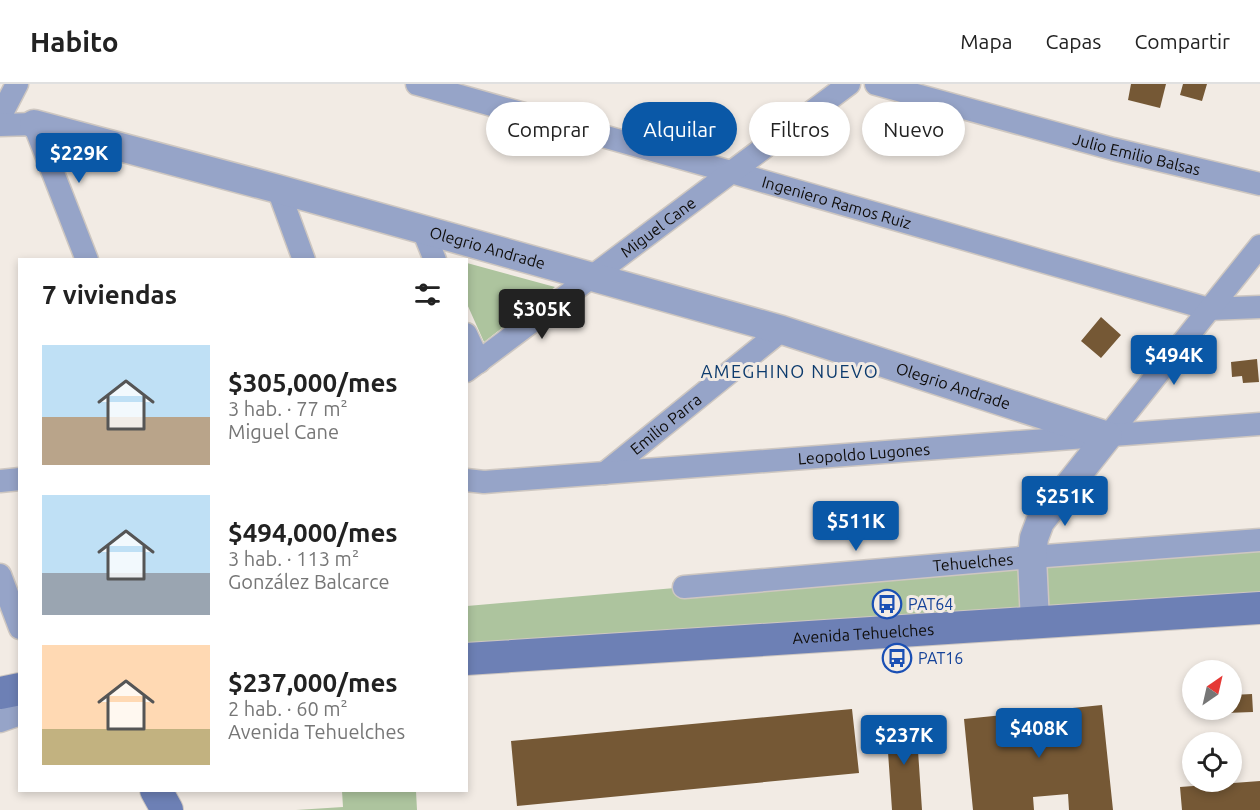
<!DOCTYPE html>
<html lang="es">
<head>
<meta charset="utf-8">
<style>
  body { margin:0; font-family:Ubuntu,sans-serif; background:#f6f6f6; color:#222; height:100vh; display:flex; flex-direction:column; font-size:22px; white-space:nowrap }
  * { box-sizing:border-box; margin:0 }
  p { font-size:20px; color:#767676 }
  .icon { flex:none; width:33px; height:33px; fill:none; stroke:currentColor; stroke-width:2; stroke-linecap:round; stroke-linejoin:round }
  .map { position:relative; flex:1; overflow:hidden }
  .side { position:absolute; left:18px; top:174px; width:450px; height:534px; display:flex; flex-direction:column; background:#fff; border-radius:0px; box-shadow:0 3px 9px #0003 }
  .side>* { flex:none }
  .hud { position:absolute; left:486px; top:18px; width:570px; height:54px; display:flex; gap:12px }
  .needle { width:39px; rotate:34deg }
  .fabs { position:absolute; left:1182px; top:576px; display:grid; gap:12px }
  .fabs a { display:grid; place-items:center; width:60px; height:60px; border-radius:50%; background:#fff; box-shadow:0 3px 9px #0003; font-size:30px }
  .price { position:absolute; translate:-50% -51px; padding:0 14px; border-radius:6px; background:#0a58a7; color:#fff; font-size:20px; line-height:39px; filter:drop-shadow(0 2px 3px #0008) }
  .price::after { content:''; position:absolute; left:50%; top:36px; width:18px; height:14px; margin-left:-9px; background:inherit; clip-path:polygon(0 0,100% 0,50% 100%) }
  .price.selected { background:#222; color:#fff }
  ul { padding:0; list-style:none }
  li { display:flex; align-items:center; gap:18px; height:150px; padding:0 24px }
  li span { display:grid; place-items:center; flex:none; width:168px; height:120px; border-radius:0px; color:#555 }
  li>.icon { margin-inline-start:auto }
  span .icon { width:72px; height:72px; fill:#fffc; stroke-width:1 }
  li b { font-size:26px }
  h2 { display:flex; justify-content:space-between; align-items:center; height:72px; padding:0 24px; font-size:26px }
  .chip { padding:0 21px; border-radius:27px; background:#fff; box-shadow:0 3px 9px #0003; font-size:21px; line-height:54px }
  .chip.selected { background:#0a58a7; color:#fff }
  header { display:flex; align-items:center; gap:36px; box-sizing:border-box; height:84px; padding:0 30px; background:#fff; border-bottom:2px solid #e0e0e0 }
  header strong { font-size:28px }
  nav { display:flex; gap:33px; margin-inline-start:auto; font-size:21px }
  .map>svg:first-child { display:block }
  .green { fill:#adc49e }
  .building { fill:#755835 }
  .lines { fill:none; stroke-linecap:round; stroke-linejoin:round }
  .minor-casing { stroke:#cec7c1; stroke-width:25 }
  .tertiary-casing { stroke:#cec7c1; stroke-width:31 }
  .secondary-casing { stroke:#cec7c1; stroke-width:34 }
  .minor { stroke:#96a4c8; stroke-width:22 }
  .tertiary { stroke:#96a4c8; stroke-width:28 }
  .secondary { stroke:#6d80b5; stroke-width:32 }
  .labels { text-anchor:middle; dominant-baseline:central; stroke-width:6; stroke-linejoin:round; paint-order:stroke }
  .street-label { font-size:16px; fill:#0f0d0b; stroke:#f2ebe4 }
  .transit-label { font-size:16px; fill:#164399; stroke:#f2ebe4; text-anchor:start }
  .neighbourhood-label { font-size:18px; letter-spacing:1.5px; fill:#0d3b6d; stroke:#f2ebe4 }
</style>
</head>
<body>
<header>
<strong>Habito</strong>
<nav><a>Mapa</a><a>Capas</a><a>Compartir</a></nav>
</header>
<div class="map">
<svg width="1260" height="726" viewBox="0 0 1260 726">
  <rect width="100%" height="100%" fill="#f2ebe4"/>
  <path class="green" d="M467 179 555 203 484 258 467 220Z
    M1260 456V524L467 575V522L1032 473Z
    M342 707H416L417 726H296L343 723Z"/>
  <path class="building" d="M1131 0H1166L1160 24 1128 16Z
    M1183 0H1207L1202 17 1180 11Z
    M1101 233 1121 251 1101 274 1081 257Z
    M1257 275 1259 298 1243 299 1242 292 1232 293 1231 278Z
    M1252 610 1253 628 1198 630V626H1232V611Z
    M1102 621 1113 726H1069L1068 710 1033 713 1034 726H973L964 635Z
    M852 625 859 689 517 722 511 657Z
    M916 637 922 726H892L886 639Z
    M1260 697V726H1182L1180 703Z"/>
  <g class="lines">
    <g class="minor-casing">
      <g id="minor">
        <path id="s1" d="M417 0 731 88 1209 225 1260 223"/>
        <path id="s2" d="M876 0 1113 65 1260 100"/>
        <path d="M0 33 17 0"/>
        <path d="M0 41 34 40 87 176"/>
        <path d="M278 105 304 176"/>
        <path d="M423 146 435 176"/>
        <path d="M466 250 479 278"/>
        <path id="s3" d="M466 287 849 0"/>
        <path d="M1108 352 1260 162"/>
        <path id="s4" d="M605 389 782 246"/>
        <path id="s5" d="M466 396 484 398 1260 340"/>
        <path d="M0 397 20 395"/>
        <path d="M0 491 20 544"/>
        <path id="s6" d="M684 503 1032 473 1260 456"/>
        <path d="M0 637 20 630"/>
      </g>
    </g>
    <g class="tertiary-casing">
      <g id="tertiary">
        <path id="s7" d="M34 40 278 105 782 246 1108 352 1040 438 1034 454 1032 473 1035 538"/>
      </g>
    </g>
    <g class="secondary-casing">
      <g id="secondary">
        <path id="s8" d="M466 575 1260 524"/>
        <path d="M0 609 20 605"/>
        <path d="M156 706 167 726"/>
      </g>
    </g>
    <use href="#minor" class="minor"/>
    <use href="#tertiary" class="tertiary"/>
    <use href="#secondary" class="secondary"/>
  </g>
  <defs>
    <g id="bus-ring" transform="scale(1.5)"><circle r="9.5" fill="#f2ebe4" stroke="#1a4fb4" stroke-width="1.5"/><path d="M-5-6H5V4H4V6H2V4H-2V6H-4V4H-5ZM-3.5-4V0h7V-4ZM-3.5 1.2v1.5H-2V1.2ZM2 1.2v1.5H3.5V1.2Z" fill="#1a4fb4"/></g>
  </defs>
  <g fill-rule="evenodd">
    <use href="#bus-ring" x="887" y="520"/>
    <use href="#bus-ring" x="897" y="574"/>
  </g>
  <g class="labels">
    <g class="street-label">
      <text stroke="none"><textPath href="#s2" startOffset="270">Julio Emilio Balsas</textPath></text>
      <text stroke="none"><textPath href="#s1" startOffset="436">Ingeniero Ramos Ruiz</textPath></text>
      <text stroke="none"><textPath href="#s3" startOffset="240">Miguel Cane</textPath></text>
      <text stroke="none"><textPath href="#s7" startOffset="470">Olegrio Andrade</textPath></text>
      <text stroke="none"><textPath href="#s7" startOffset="956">Olegrio Andrade</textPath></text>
      <text stroke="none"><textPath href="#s4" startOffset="78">Emilio Parra</textPath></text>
      <text stroke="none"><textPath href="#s5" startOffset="399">Leopoldo Lugones</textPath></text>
      <text stroke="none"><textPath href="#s6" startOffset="290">Tehuelches</textPath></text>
      <text stroke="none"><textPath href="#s8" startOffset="398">Avenida Tehuelches</textPath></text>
    </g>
    <g class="transit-label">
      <text x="908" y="520">PAT64</text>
      <text x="918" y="574">PAT16</text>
    </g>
    <g class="neighbourhood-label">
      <text x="790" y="287">AMEGHINO NUEVO</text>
    </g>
  </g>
</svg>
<div class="fabs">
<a><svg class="needle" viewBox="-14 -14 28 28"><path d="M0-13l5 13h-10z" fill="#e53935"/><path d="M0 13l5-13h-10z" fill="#767676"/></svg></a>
<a><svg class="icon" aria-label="locate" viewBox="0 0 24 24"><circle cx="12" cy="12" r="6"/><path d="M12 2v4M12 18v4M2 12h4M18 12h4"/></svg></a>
</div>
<b class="price" style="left:79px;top:100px">$229K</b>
<b class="price selected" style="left:542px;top:256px">$305K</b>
<b class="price" style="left:1174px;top:302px">$494K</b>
<b class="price" style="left:1065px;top:443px">$251K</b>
<b class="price" style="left:856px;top:468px">$511K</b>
<b class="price" style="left:1039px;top:675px">$408K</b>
<b class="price" style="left:904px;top:682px">$237K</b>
<div class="hud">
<a class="chip">Comprar</a>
<a class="chip selected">Alquilar</a>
<a class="chip">Filtros</a>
<a class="chip">Nuevo</a>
</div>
<section class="side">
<h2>7 viviendas<svg class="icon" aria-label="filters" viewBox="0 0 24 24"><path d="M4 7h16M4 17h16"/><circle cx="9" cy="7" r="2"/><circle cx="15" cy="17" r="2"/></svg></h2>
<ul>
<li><span style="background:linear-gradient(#bfe0f5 60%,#b9a48a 0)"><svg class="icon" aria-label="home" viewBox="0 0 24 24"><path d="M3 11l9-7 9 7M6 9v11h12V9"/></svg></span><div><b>$305,000/mes</b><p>3 hab. · 77 m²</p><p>Miguel Cane</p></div></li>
<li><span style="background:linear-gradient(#bfe0f5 65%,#9aa5b1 0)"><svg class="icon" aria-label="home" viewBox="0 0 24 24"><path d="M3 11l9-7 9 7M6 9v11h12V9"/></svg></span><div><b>$494,000/mes</b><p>3 hab. · 113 m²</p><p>González Balcarce</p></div></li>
<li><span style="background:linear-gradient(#ffd9b3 70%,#c2b280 0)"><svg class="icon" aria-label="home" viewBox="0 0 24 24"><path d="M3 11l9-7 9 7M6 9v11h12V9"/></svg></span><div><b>$237,000/mes</b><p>2 hab. · 60 m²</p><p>Avenida Tehuelches</p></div></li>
</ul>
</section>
</div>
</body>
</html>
